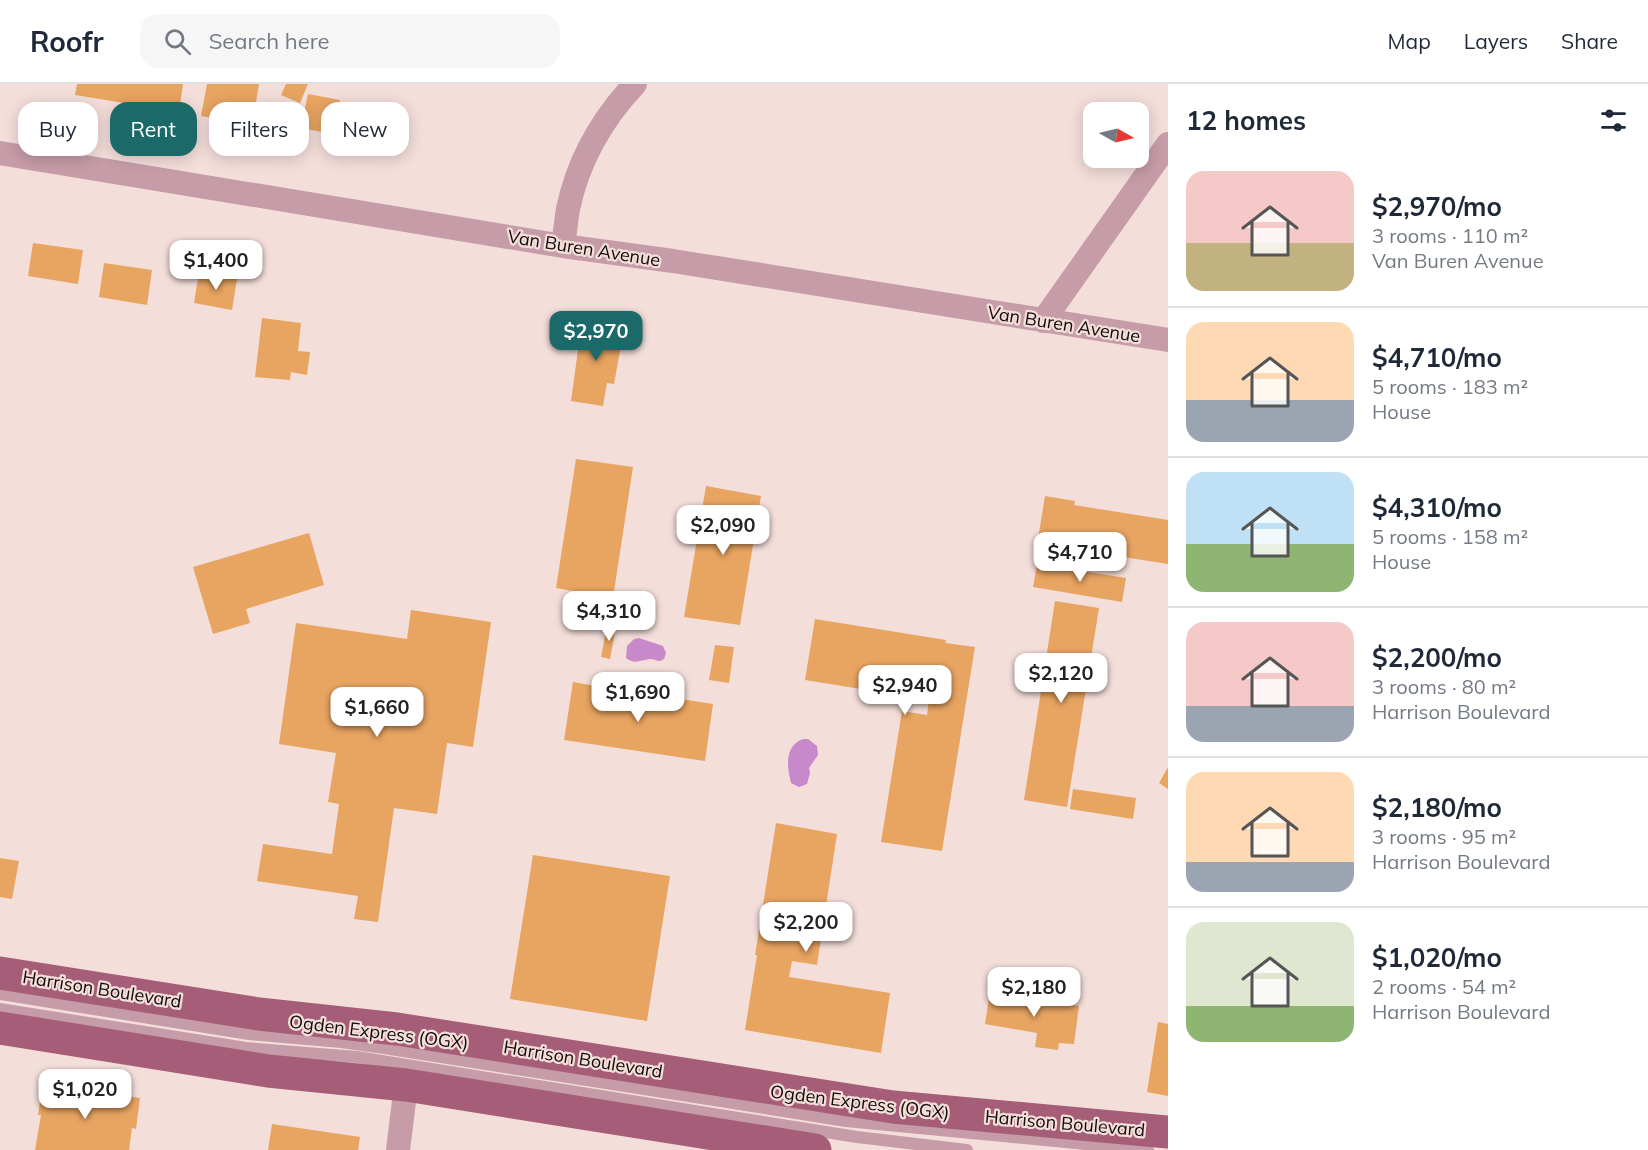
<!DOCTYPE html>
<html lang="en">
<head>
<meta charset="utf-8">
<style>
  body { margin:0; font-family:Mulish,sans-serif; background:#f6f6f7; color:#1f2937; height:100vh; display:flex; flex-direction:column; font-size:22px; white-space:nowrap }
  * { box-sizing:border-box; margin:0 }
  p { font-size:20px; color:#747a83 }
  .icon { flex:none; width:33px; height:33px; fill:none; stroke:currentColor; stroke-width:2; stroke-linecap:round; stroke-linejoin:round }
  .map { position:relative; flex:1; overflow:hidden }
  .details { display:flex; flex-direction:column; background:#fff; width:480px }
  .details>* { flex:none }
  .hud { position:absolute; left:18px; top:18px; width:570px; height:54px; display:flex; gap:12px }
  .needle { width:39px; rotate:98deg }
  .buttons { position:absolute; left:1083px; top:18px; display:grid; gap:12px }
  .buttons a { display:grid; place-items:center; width:66px; height:66px; border-radius:12px; background:#fff; box-shadow:0 3px 15px #0003; font-size:30px }
  .price { position:absolute; translate:-50% -51px; padding:0 14px; border-radius:12px; background:#fff; color:#222; font-size:20px; line-height:39px; filter:drop-shadow(0 2px 3px #0008) }
  .price::after { content:''; position:absolute; left:50%; top:36px; width:18px; height:14px; margin-left:-9px; background:inherit; clip-path:polygon(0 0,100% 0,50% 100%) }
  .price.selected { background:#1c6969; color:#fff }
  ul { padding:0; list-style:none }
  li { display:flex; align-items:center; gap:18px; height:150px; padding:0 18px }
  li+li { border-top:2px solid #e0e1e3 }
  li span { display:grid; place-items:center; flex:none; width:168px; height:120px; border-radius:18px; color:#555 }
  li>.icon { margin-inline-start:auto }
  span .icon { width:72px; height:72px; fill:#fffc; stroke-width:1 }
  li b { font-size:26px }
  h2 { display:flex; justify-content:space-between; align-items:center; height:72px; padding:0 18px; font-size:26px }
  .tag { padding:0 21px; border-radius:18px; background:#fff; box-shadow:0 3px 15px #0003; font-size:21px; line-height:54px }
  .tag.selected { background:#1c6969; color:#fff }
  header { display:flex; align-items:center; gap:36px; box-sizing:border-box; height:84px; padding:0 30px; background:#fff; border-bottom:2px solid #e0e1e3 }
  header strong { font-size:28px }
  nav { display:flex; gap:33px; margin-inline-start:auto; font-size:21px }
  .search { width:420px; height:54px; background:#f6f6f7; display:flex; align-items:center; gap:15px; box-sizing:border-box; padding:0 21px; border-radius:18px; color:#747a83; font-size:22px }
  main { display:flex; flex:1; min-height:0 }
  .map>svg:first-child { display:block }
  .water { fill:#c889ca }
  .building { fill:#e8a461 }
  .lines { fill:none; stroke-linecap:round; stroke-linejoin:round }
  .lane { stroke:#c69ca8; stroke-width:12 }
  .street { stroke:#c69ca8; stroke-width:24 }
  .primary { stroke:#a65d77; stroke-width:33 }
  .labels { text-anchor:middle; dominant-baseline:central; stroke-width:4.5; stroke-linejoin:round; paint-order:stroke }
  .street-label { font-size:18px; fill:#120b09; stroke:#f4deda }
</style>
</head>
<body>
<header>
<strong>Roofr</strong>
<div class="search"><svg class="icon" aria-label="search" viewBox="0 0 24 24"><circle cx="10" cy="10" r="6"/><path d="M15 15l6 6"/></svg>Search here</div>
<nav><a>Map</a><a>Layers</a><a>Share</a></nav>
</header>
<main>
<div class="map">
<svg width="1168" height="1066" viewBox="0 0 1168 1066">
  <rect width="100%" height="100%" fill="#f4deda"/>
  <path class="water" d="M639 554 663 562 666 569 664 575 660 577C657 577 654 575 650 575 640 576 635 581 626 574L627 562 634 555Z
    M803 655H808L817 662 818 671 809 684 810 689 807 700 799 703 791 699C787 683 784 662 803 655Z"/>
  <path class="building" d="M77 0H183L179 28 75 11Z
    M207 0H259L255 24 228 19 225 36 201 32Z
    M286 0H308L300 19 281 11Z
    M308 10 340 16 333 50 301 44Z
    M33 159 83 166 78 200 28 192Z
    M104 179 152 186 147 221 99 213Z
    M199 188 237 195 232 226 194 219Z
    M262 234 301 239 298 267 310 268 307 291 291 288 290 296 255 293Z
    M582 237 624 245 614 300 607 299 603 322 571 317Z
    M576 375 633 383 613 514 556 504Z
    M706 402 761 412 740 541 684 533Z
    M1045 412 1075 417 1074 421 1168 436V480L1066 464V465L1037 461Z
    M309 449 324 501 246 525 250 539 213 550 193 483Z
    M1037 480 1126 494 1122 518 1033 503Z
    M1055 517 1099 524 1067 723 1024 716Z
    M411 526 491 538 473 663 447 659 437 730 394 724 378 838 354 835 358 812 257 797 263 760 332 770 339 720 328 718 336 669 279 660 296 539 407 555Z
    M815 535 946 556 945 559 975 563 942 767 881 758 902 627 927 631 929 616 805 596Z
    M607 542 616 543 610 575 601 573Z
    M715 561 734 563 729 599 709 596Z
    M573 598 607 604 606 607 680 620 681 615 713 620 705 677 564 656Z
    M1168 683V705L1159 699Z
    M1073 705 1136 714 1133 735 1070 725Z
    M776 739 837 750 817 881 792 877 789 893 890 909 881 969 745 946 757 871H755Z
    M533 771 670 792 647 937 510 915Z
    M0 774 19 777 12 815 0 813Z
    M990 907 1079 922 1074 960 1059 959 1058 966 1035 963 1037 949 985 940Z
    M1158 938 1168 940V1012L1147 1008Z
    M43 999 140 1014 136 1045 132 1044 129 1066H35L41 1031H38Z
    M272 1040 360 1053 358 1066H268Z"/>
  <g class="lines">
    <path class="lane" d="M0 910 249 950 341 958 384 964 846 1037 1148 1066
      M0 925 246 964 357 973 857 1053 967 1066"/>
    <path class="street" d="M0 69 563 162 673 177 1168 256
      M563 162C565 149 566 137 568 125 578 77 602 35 635 0
      M1043 237 1168 60
      M398 1066 406 1001"/>
    <path class="primary" d="M0 889 259 930 397 945 893 1023 1168 1048
      M0 944 268 987 406 1001 815 1066"/>
  </g>
  <g class="labels">
    <g class="street-label">
      <text transform="translate(584 164) rotate(9)">Van Buren Avenue</text>
      <text transform="translate(1064 240) rotate(9)">Van Buren Avenue</text>
      <text transform="translate(102 905) rotate(9)">Harrison Boulevard</text>
      <text transform="translate(379 948) rotate(7)">Ogden Express (OGX)</text>
      <text transform="translate(583 975) rotate(9)">Harrison Boulevard</text>
      <text transform="translate(860 1018) rotate(7)">Ogden Express (OGX)</text>
      <text transform="translate(1065 1039) rotate(5)">Harrison Boulevard</text>
    </g>
  </g>
</svg>
<div class="buttons">
<a><svg class="needle" viewBox="-14 -14 28 28"><path d="M0-13l5 13h-10z" fill="#e53935"/><path d="M0 13l5-13h-10z" fill="#747a83"/></svg></a>
</div>
<b class="price" style="left:216px;top:207px">$1,400</b>
<b class="price selected" style="left:596px;top:278px">$2,970</b>
<b class="price" style="left:723px;top:472px">$2,090</b>
<b class="price" style="left:1080px;top:499px">$4,710</b>
<b class="price" style="left:609px;top:558px">$4,310</b>
<b class="price" style="left:1061px;top:620px">$2,120</b>
<b class="price" style="left:905px;top:632px">$2,940</b>
<b class="price" style="left:638px;top:639px">$1,690</b>
<b class="price" style="left:377px;top:654px">$1,660</b>
<b class="price" style="left:806px;top:869px">$2,200</b>
<b class="price" style="left:1034px;top:934px">$2,180</b>
<b class="price" style="left:85px;top:1036px">$1,020</b>
<div class="hud">
<a class="tag">Buy</a>
<a class="tag selected">Rent</a>
<a class="tag">Filters</a>
<a class="tag">New</a>
</div>
</div>
<section class="details">
<h2>12 homes<svg class="icon" aria-label="filters" viewBox="0 0 24 24"><path d="M4 7h16M4 17h16"/><circle cx="9" cy="7" r="2"/><circle cx="15" cy="17" r="2"/></svg></h2>
<ul>
<li><span style="background:linear-gradient(#f6c9c9 60%,#c2b280 0)"><svg class="icon" aria-label="home" viewBox="0 0 24 24"><path d="M3 11l9-7 9 7M6 9v11h12V9"/></svg></span><div><b>$2,970/mo</b><p>3 rooms · 110 m²</p><p>Van Buren Avenue</p></div></li>
<li><span style="background:linear-gradient(#ffd9b3 65%,#9aa5b1 0)"><svg class="icon" aria-label="home" viewBox="0 0 24 24"><path d="M3 11l9-7 9 7M6 9v11h12V9"/></svg></span><div><b>$4,710/mo</b><p>5 rooms · 183 m²</p><p>House</p></div></li>
<li><span style="background:linear-gradient(#bfe0f5 60%,#8fb573 0)"><svg class="icon" aria-label="home" viewBox="0 0 24 24"><path d="M3 11l9-7 9 7M6 9v11h12V9"/></svg></span><div><b>$4,310/mo</b><p>5 rooms · 158 m²</p><p>House</p></div></li>
<li><span style="background:linear-gradient(#f6c9c9 70%,#9aa5b1 0)"><svg class="icon" aria-label="home" viewBox="0 0 24 24"><path d="M3 11l9-7 9 7M6 9v11h12V9"/></svg></span><div><b>$2,200/mo</b><p>3 rooms · 80 m²</p><p>Harrison Boulevard</p></div></li>
<li><span style="background:linear-gradient(#ffd9b3 75%,#9aa5b1 0)"><svg class="icon" aria-label="home" viewBox="0 0 24 24"><path d="M3 11l9-7 9 7M6 9v11h12V9"/></svg></span><div><b>$2,180/mo</b><p>3 rooms · 95 m²</p><p>Harrison Boulevard</p></div></li>
<li><span style="background:linear-gradient(#dfe7d0 70%,#8fb573 0)"><svg class="icon" aria-label="home" viewBox="0 0 24 24"><path d="M3 11l9-7 9 7M6 9v11h12V9"/></svg></span><div><b>$1,020/mo</b><p>2 rooms · 54 m²</p><p>Harrison Boulevard</p></div></li>
</ul>
</section>
</main>
</body>
</html>
